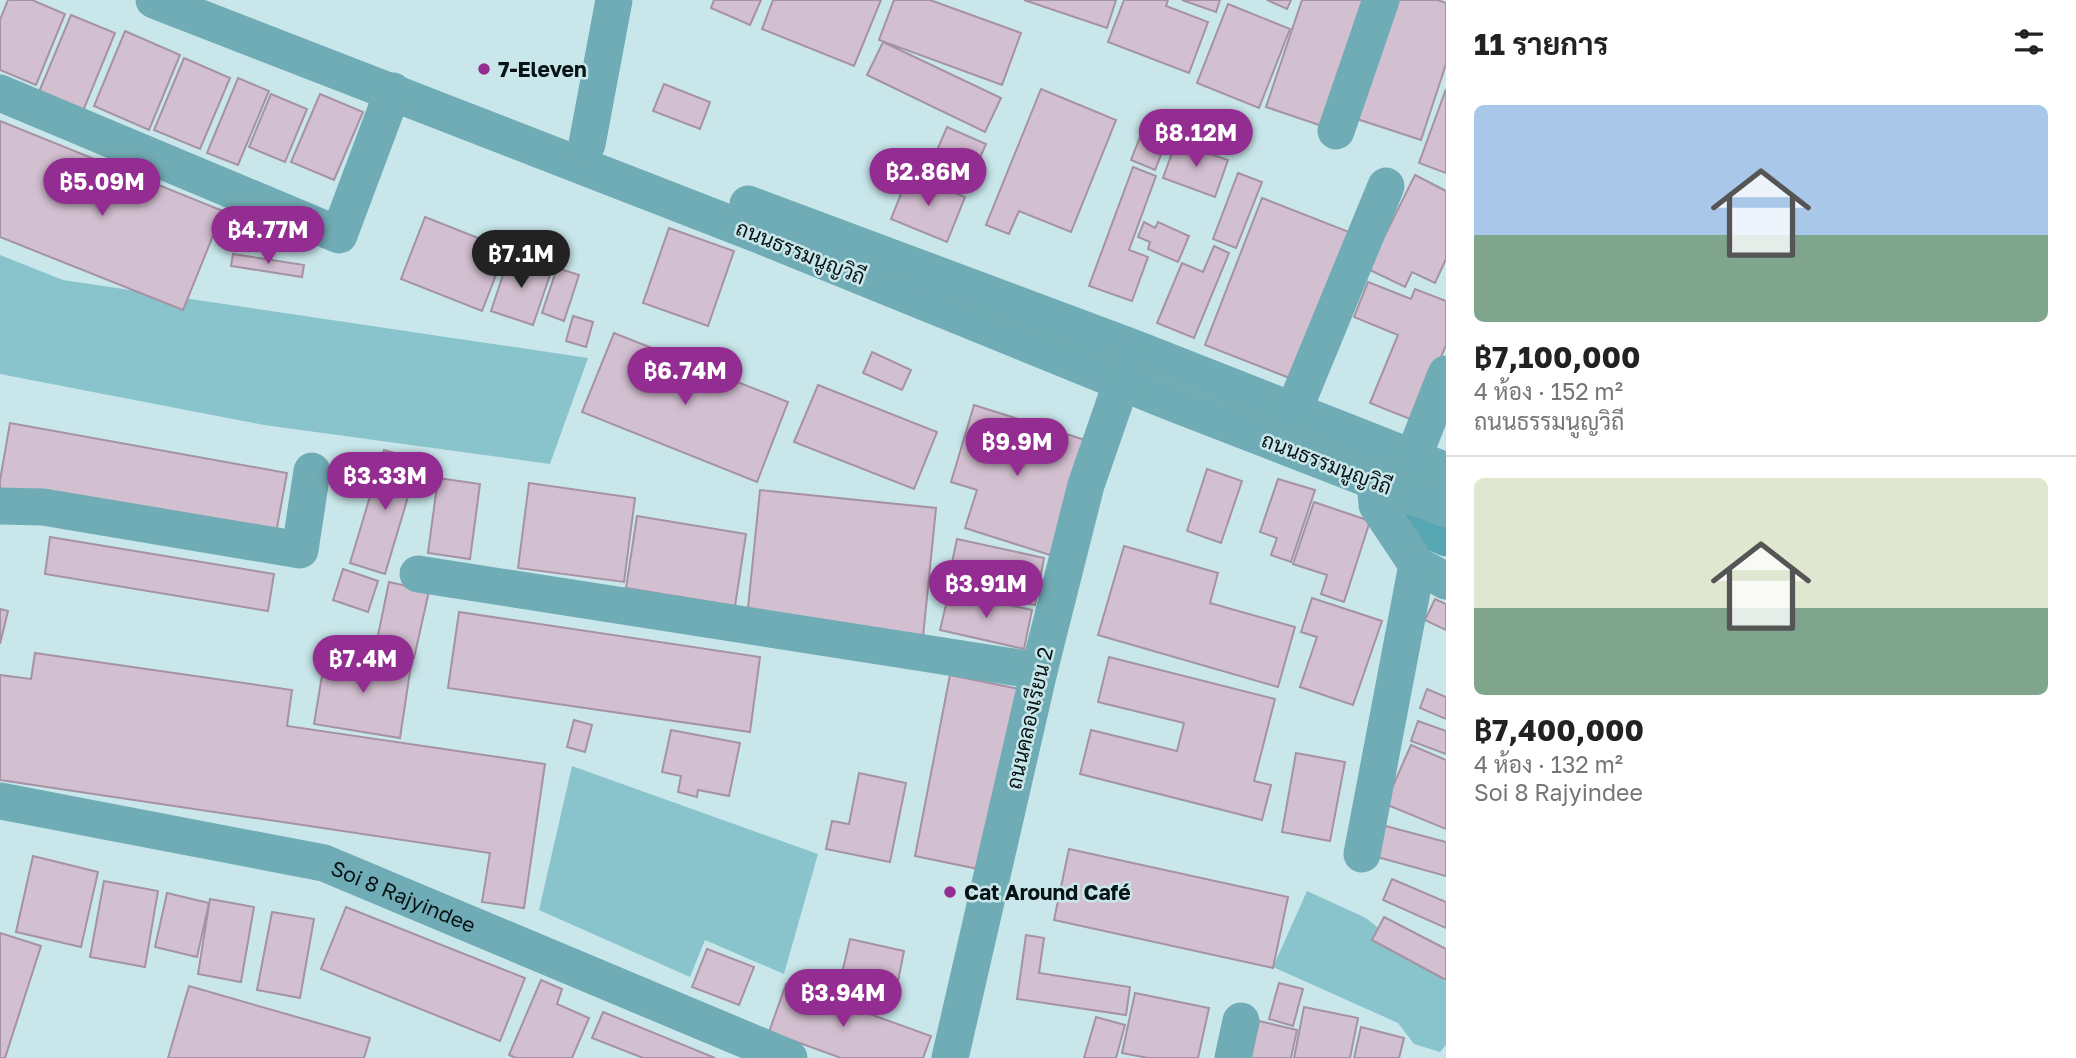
<!DOCTYPE html>
<html lang="th">
<head>
<meta charset="utf-8">
<style>
  body { margin:0; font-family:"Golos Text",Sarabun,sans-serif; background:#f2f2f2; color:#222; height:100vh; display:flex; flex-direction:column; font-size:26px; white-space:nowrap }
  * { box-sizing:border-box; margin:0 }
  p { font-size:23px; color:#767676 }
  .icon { flex:none; width:38px; height:38px; fill:none; stroke:currentColor; stroke-width:2; stroke-linecap:round; stroke-linejoin:round }
  .map { position:relative; flex:1; overflow:hidden }
  .panel { display:flex; flex-direction:column; background:#fff; width:630px }
  .panel>* { flex:none }
  .price { position:absolute; translate:-50% -60px; padding:0 16px; border-radius:24px; background:#942d92; color:#fff; font-size:23px; line-height:46px; filter:drop-shadow(0 2px 4px #0008) }
  .price::after { content:''; position:absolute; left:50%; top:42px; width:21px; height:16px; margin-left:-10px; background:inherit; clip-path:polygon(0 0,100% 0,50% 100%) }
  .price.active { background:#222; color:#fff }
  ul { padding:0; list-style:none }
  li { display:grid; align-content:center; gap:14px; height:371px; padding:0 28px }
  li+li { border-top:2px solid #e0e0e0 }
  li span { display:grid; place-items:center; height:217px; border-radius:10px; color:#555 }
  li>.icon { margin-inline-start:auto }
  span .icon { width:126px; height:126px; fill:#fffc; stroke-width:1 }
  li b { font-size:30px }
  h2 { display:flex; justify-content:space-between; align-items:center; height:84px; padding:0 28px; font-size:30px }
  main { display:flex; flex:1; min-height:0 }
  .map>svg:first-child { display:block }
  .green { fill:#89c4cc }
  .lines { fill:none; stroke-linecap:round; stroke-linejoin:round }
  .canal { stroke:#56a7b2; stroke-width:33 }
  .building { fill:#d2bfd0; stroke:#a592a3; stroke-width:2 }
  .minor { stroke:#70acb5; stroke-width:37 }
  .poi-dot { fill:#942d92; stroke:#c9e7eb; stroke-width:2.5 }
  .labels { text-anchor:middle; dominant-baseline:central; stroke-width:5; stroke-linejoin:round; paint-order:stroke }
  .poi-label { font-size:21px; font-weight:bold; fill:#081315; stroke:#c9e7eb; text-anchor:start }
  .street-label { font-size:21px; fill:#081315; stroke:#c9e7eb }
</style>
</head>
<body>
<main>
<div class="map">
<svg width="1446" height="1058" viewBox="0 0 1446 1058">
  <rect width="100%" height="100%" fill="#c9e7eb"/>
  <path class="green" d="M0 255 63 280 588 358 550 464 264 425 0 374Z
    M572 766 818 854 784 974 705 940 690 977 539 910Z
    M1307 891 1366 918 1446 982V1045L1440 1052 1414 1044 1398 1023 1273 967Z"/>
  <g class="lines">
    <path class="canal" d="M1425 472 1412 515 1424 530 1446 540"/>
  </g>
  <path class="building" d="M8 0H32L65 14 36 85 0 70V20Z
    M714 0H761L750 25 711 8Z
    M773 0H881L854 66 762 29Z
    M894 0H930L1021 33 1002 85 879 40Z
    M1024 0H1116L1107 28Z
    M1124 0H1168L1166 6 1208 22 1189 73 1108 42Z
    M1182 0H1220L1216 12Z
    M1267 0H1291L1287 9Z
    M1302 0H1369L1325 127 1266 107Z
    M1392 0H1438L1446 3V64L1421 140 1354 118Z
    M1228 4 1290 29 1259 108 1197 83Z
    M71 15 115 33 83 111 39 92Z
    M125 31 180 55 149 130 94 106Z
    M883 42 1001 98 985 132 867 75Z
    M184 58 230 78 200 149 154 130Z
    M238 78 269 91 238 165 207 153Z
    M664 84 710 102 700 129 653 111Z
    M1041 89 1116 120 1071 232 1019 211 1009 234 986 225Z
    M1446 89V173L1419 163Z
    M271 94 307 109 285 162 249 147Z
    M320 94 363 112 334 180 291 162Z
    M0 121 223 211 183 310 0 237Z
    M947 127 986 144 966 190 927 173Z
    M1144 127 1168 137 1155 170 1131 160Z
    M1176 142 1228 160 1215 197 1163 178Z
    M1133 167 1156 176 1129 250 1148 257 1132 301 1089 286Z
    M1238 173 1262 182 1236 248 1213 239Z
    M909 174 965 197 947 242 891 219Z
    M1415 175 1446 191V259L1435 283 1412 272 1405 287 1368 269Z
    M1262 198 1349 232 1292 379 1205 345Z
    M425 217 506 249 482 311 401 279Z
    M1144 222 1155 228 1158 222 1189 236 1178 262 1148 249 1150 242 1138 237Z
    M669 228 734 251 708 326 643 303Z
    M1214 246 1229 253 1194 338 1157 323 1182 263 1203 272Z
    M233 254 304 265 302 277 231 266Z
    M510 254 552 269 533 325 491 311Z
    M557 268 579 275 564 321 542 313Z
    M1368 282 1411 299 1415 289 1446 301V345L1415 421 1370 403 1398 335 1354 317Z
    M573 316 593 322 586 347 566 341Z
    M614 333 788 402 757 482 582 412Z
    M872 352 911 370 902 390 863 373Z
    M818 385 937 432 914 489 794 442Z
    M974 405 1085 440 1050 555 965 528 977 490 951 482Z
    M10 423 287 473 274 544 0 495V480Z
    M384 450 419 460 385 574 350 563Z
    M1207 469 1242 481 1221 543 1187 531Z
    M438 478 480 484 470 559 428 553Z
    M1278 479 1315 490 1291 562 1271 555 1277 538 1260 532Z
    M529 483 635 498 624 582 518 568Z
    M760 490 936 508 923 637 747 618Z
    M1314 502 1370 521 1344 602 1321 594 1327 575 1293 564Z
    M637 516 746 534 735 606 626 588Z
    M50 537 274 574 268 611 45 574Z
    M957 539 1044 558 1035 605 947 586Z
    M1124 546 1218 573 1210 603 1295 627 1278 687 1098 635Z
    M343 569 378 581 368 612 333 600Z
    M389 582 429 591 414 658 375 650Z
    M949 592 1032 610 1024 649 940 630Z
    M1312 598 1382 621 1353 705 1300 687 1317 637 1301 632Z
    M1435 599 1446 604V630L1425 620Z
    M0 609 8 611 0 644Z
    M459 612 760 657 750 732 448 688Z
    M326 651 411 665 400 738 314 724Z
    M35 653 292 690 287 726 545 764 524 908 482 902 490 853 0 780V675L31 679Z
    M1109 657 1275 699 1254 781 1271 785 1262 820 1080 774 1091 730 1177 751 1184 723 1098 702Z
    M950 675 1019 689 983 870 915 856Z
    M1427 689 1446 697V719L1420 708Z
    M574 720 592 725 585 752 567 747Z
    M1418 721 1446 731V754L1411 741Z
    M671 730 740 743 729 796 698 790 697 797 678 792 681 776 662 772Z
    M1411 745 1446 760V829L1385 804Z
    M1296 753 1345 762 1330 841 1282 832Z
    M859 773 906 783 890 862 826 849 832 821 849 824Z
    M1378 824 1446 842V876L1370 855Z
    M1069 849 1288 897 1273 968 1054 920Z
    M33 856 98 872 81 947 16 932Z
    M1392 879 1446 902V928L1383 900Z
    M104 881 158 891 145 967 90 957Z
    M167 893 209 903 197 957 155 947Z
    M210 899 254 907 241 982 198 974Z
    M346 907 525 978 500 1041 321 969Z
    M272 912 314 919 300 998 257 990Z
    M1384 917 1446 949V980L1372 940Z
    M0 933 41 946 5 1058H0Z
    M1026 935 1044 938 1039 973 1130 987 1126 1015 1017 999Z
    M850 939 904 951 897 986 842 973Z
    M707 949 754 967 739 1005 692 987Z
    M541 980 562 989 557 1004 589 1018 572 1058H516L509 1055Z
    M1279 983 1303 989 1293 1026 1269 1019Z
    M786 984 931 1036 923 1058H841L769 1032Z
    M189 986 370 1038 364 1058H168Z
    M1135 993 1209 1008 1198 1058H1148L1122 1053Z
    M1304 1007 1358 1018 1350 1058H1294Z
    M603 1012 715 1058H643L592 1038Z
    M1096 1017 1125 1025 1116 1058H1084Z
    M1259 1021 1297 1030 1291 1058H1250Z
    M1361 1027 1404 1038 1399 1058H1354Z"/>
  <g class="lines">
    <g class="minor">
      <path d="M154 0 762 236 1168 401 1446 509"/>
      <path d="M0 93 339 235 393 91"/>
      <path d="M1336 131 1381 0"/>
      <path d="M587 144 614 0"/>
      <path d="M748 204 1134 348 1446 471"/>
      <path d="M1293 412 1386 186"/>
      <path d="M1413 458 1446 374"/>
      <path d="M1375 481 1377 505 1417 565 1446 581"/>
      <path d="M0 506 43 507 300 550 312 471"/>
      <path d="M418 574 1039 671"/>
      <path id="s1" d="M0 801 324 863 789 1058"/>
      <path d="M1362 854 1417 565"/>
      <path d="M950 1058 1039 671 1086 485 1129 361"/>
      <path d="M1233 1058 1241 1021"/>
    </g>
  </g>
  <g class="poi-dot">
    <circle cx="484" cy="69" r="7"/>
    <circle cx="950" cy="892" r="7"/>
  </g>
  <g class="labels">
    <g class="poi-label">
      <text x="498" y="69">7-Eleven</text>
      <text x="964" y="892">Cat Around Café</text>
    </g>
    <g class="street-label">
      <text transform="translate(801 252) rotate(22)">ถนนธรรมนูญวิถี</text>
      <text transform="translate(1327 463) rotate(21)">ถนนธรรมนูญวิถี</text>
      <text transform="translate(1029 718) rotate(-77)">ถนนคลองเรียน 2</text>
      <text stroke="none"><textPath href="#s1" startOffset="416">Soi 8 Rajyindee</textPath></text>
    </g>
  </g>
</svg>
<b class="price" style="left:1196px;top:169px">฿8.12M</b>
<b class="price" style="left:928px;top:208px">฿2.86M</b>
<b class="price" style="left:102px;top:218px">฿5.09M</b>
<b class="price" style="left:268px;top:266px">฿4.77M</b>
<b class="price active" style="left:521px;top:290px">฿7.1M</b>
<b class="price" style="left:685px;top:407px">฿6.74M</b>
<b class="price" style="left:1017px;top:478px">฿9.9M</b>
<b class="price" style="left:385px;top:512px">฿3.33M</b>
<b class="price" style="left:986px;top:620px">฿3.91M</b>
<b class="price" style="left:363px;top:695px">฿7.4M</b>
<b class="price" style="left:843px;top:1029px">฿3.94M</b>
</div>
<section class="panel">
<h2>11 รายการ<svg class="icon" aria-label="filters" viewBox="0 0 24 24"><path d="M4 7h16M4 17h16"/><circle cx="9" cy="7" r="2"/><circle cx="15" cy="17" r="2"/></svg></h2>
<ul>
<li><span style="background:linear-gradient(#a9c7e8 60%,#7fa58c 0)"><svg class="icon" aria-label="home" viewBox="0 0 24 24"><path d="M3 11l9-7 9 7M6 9v11h12V9"/></svg></span><div><b>฿7,100,000</b><p>4 ห้อง · 152 m²</p><p>ถนนธรรมนูญวิถี</p></div></li>
<li><span style="background:linear-gradient(#dfe7d0 60%,#7fa58c 0)"><svg class="icon" aria-label="home" viewBox="0 0 24 24"><path d="M3 11l9-7 9 7M6 9v11h12V9"/></svg></span><div><b>฿7,400,000</b><p>4 ห้อง · 132 m²</p><p>Soi 8 Rajyindee</p></div></li>
</ul>
</section>
</main>
</body>
</html>
